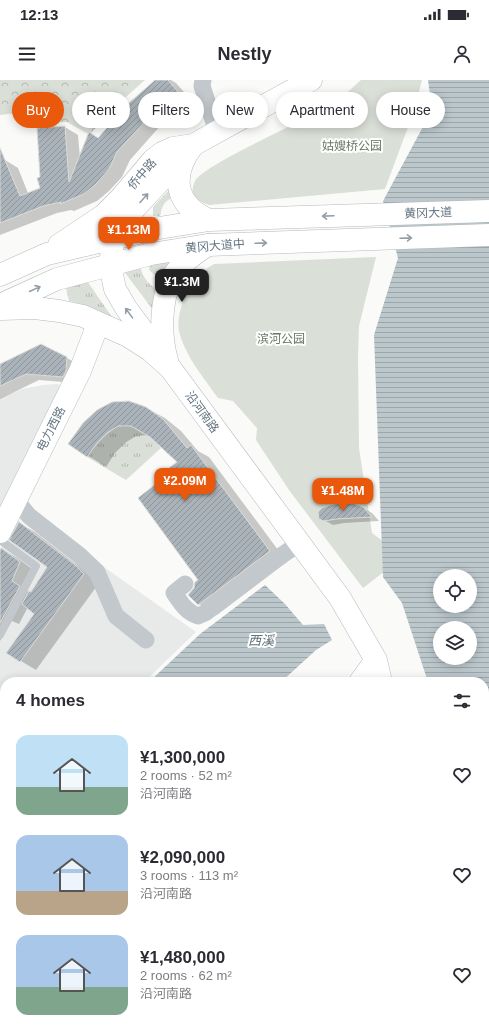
<!DOCTYPE html>
<html lang="en">
<head>
<meta charset="utf-8">
<style>
  body { margin:0; font-family:Helvetica,"Noto Sans SC",sans-serif; background:#f2f2f3; color:#2b2b33; height:100vh; display:flex; flex-direction:column; font-size:15px; white-space:nowrap }
  * { box-sizing:border-box; margin:0 }
  p { font-size:13px; color:#7c7c81 }
  .icon { flex:none; width:22px; height:22px; fill:none; stroke:currentColor; stroke-width:2; stroke-linecap:round; stroke-linejoin:round }
  .map { position:relative; flex:1; overflow:hidden }
  .side { position:absolute; left:0px; top:597px; width:489px; height:356px; display:flex; flex-direction:column; background:#fff; border-radius:16px 16px 0 0; box-shadow:0 2px 10px #0003 }
  .side>* { flex:none }
  .banner { position:absolute; left:12px; top:12px; width:465px; height:36px; display:flex; gap:8px }
  .buttons { position:absolute; left:433px; top:489px; display:grid; gap:8px }
  .buttons a { display:grid; place-items:center; width:44px; height:44px; border-radius:50%; background:#fff; box-shadow:0 2px 10px #0003; font-size:20px }
  .price { position:absolute; translate:-50% -34px; padding:0 9px; border-radius:8px; background:#ea580c; color:#fff; font-size:13px; line-height:26px; filter:drop-shadow(0 1px 2px #0008) }
  .price::after { content:''; position:absolute; left:50%; top:24px; width:12px; height:9px; margin-left:-6px; background:inherit; clip-path:polygon(0 0,100% 0,50% 100%) }
  .price.active { background:#222; color:#fff }
  ul { padding:0; list-style:none }
  li { display:flex; align-items:center; gap:12px; height:100px; padding:0 16px }
  li span { display:grid; place-items:center; flex:none; width:112px; height:80px; border-radius:12px; color:#555 }
  li>.icon { margin-inline-start:auto }
  span .icon { width:48px; height:48px; fill:#fffc; stroke-width:1 }
  li b { font-size:17px }
  h2 { display:flex; justify-content:space-between; align-items:center; height:48px; padding:0 16px; font-size:17px }
  .pill { padding:0 14px; border-radius:18px; background:#fff; box-shadow:0 2px 10px #0003; font-size:14px; line-height:36px }
  .pill.active { background:#ea580c; color:#fff }
  .status { display:flex; justify-content:space-between; align-items:center; height:28px; padding:0 20px; background:#fff; direction:ltr }
  .status svg { height:11px; fill:currentColor }
  header { display:flex; justify-content:space-between; align-items:center; height:52px; padding:0 16px; background:#fff; font-size:18px; font-weight:600 }
  .map>svg:first-child { display:block }
  .built { fill:#e8e9e9 }
  .grass { fill:url(#grass-tufts) }
  .forest { fill:url(#forest-crowns) }
  .park { fill:#dadfd7 }
  .water { fill:url(#water-rules); fill-rule:evenodd }
  .shadow { fill:#0003 }
  .building { fill:url(#building-hatch); stroke:#dcdcda }
  .lines { fill:none; stroke-linecap:round; stroke-linejoin:round }
  .secondary-casing { stroke:#b3babf; stroke-width:23 }
  .primary-casing { stroke:#b5babe; stroke-width:23 }
  .lane { stroke:#c3c8cc; stroke-width:8 }
  .street { stroke:#c3c8cc; stroke-width:17 }
  .secondary { stroke:#fff; stroke-width:22 }
  .primary { stroke:#fff; stroke-width:22 }
  .oneway { stroke:#939fa8 }
  .labels { text-anchor:middle; dominant-baseline:central; stroke-width:4; stroke-linejoin:round; paint-order:stroke }
  .park-label { font-size:12px; fill:#687a64; stroke:#fff }
  .street-label { font-size:12px; fill:#657683; stroke:#fff }
  .water-label { font-size:13px; font-style:italic; fill:#60757c; stroke:#fff }
</style>
</head>
<body>
<div class="status"><b>12:13</b><svg viewBox="0 0 49 12"><path d="M0 12V9h3v3zM5 12V6h3v6zM10 12V3h3v9zM15 12V0h3v12zM26 1h20v11H26zM47 4h2v5h-2z"/></svg></div>
<header><svg class="icon" aria-label="menu" viewBox="0 0 24 24"><path d="M4 6h16M4 12h16M4 18h16"/></svg>Nestly<svg class="icon" aria-label="person" viewBox="0 0 24 24"><circle cx="12" cy="8" r="4"/><path d="M4 21q1-7 8-7t8 7"/></svg></header>
<div class="map">
<svg width="489" height="953" viewBox="0 0 489 953">
  <defs>
    <pattern id="grass-tufts" width="24" height="20" patternUnits="userSpaceOnUse"><rect width="24" height="20" fill="#dadfd7"/><path d="M3 7l-1-3M5 7V3M7 7l1-3M15 17l-1-3M17 17v-4M19 17l1-3" fill="none" stroke="#b4b9b4"/></pattern>
    <pattern id="forest-crowns" width="20" height="18" patternUnits="userSpaceOnUse"><rect width="20" height="18" fill="#dadfd7"/><path d="M2 6a3 3 0 1 1 6 0M12 15a3 3 0 1 1 6 0" fill="none" stroke="#b4b9b4"/></pattern>
    <pattern id="water-rules" width="6" height="5" patternUnits="userSpaceOnUse"><rect width="6" height="5" fill="#bbc7cb"/><path d="M0 2.5h6" fill="none" stroke="#9ca6aa"/></pattern>
    <pattern id="building-hatch" width="6" height="6" patternUnits="userSpaceOnUse"><rect width="6" height="6" fill="#aab3b9"/><path d="M-1 1l2-2M0 6l6-6M5 7l2-2" fill="none" stroke="#8e969c"/></pattern>
  </defs>
  <rect width="100%" height="100%" fill="#fafaf8"/>
  <path class="built" d="M57 304 80 311 0 430V318L22 309 43 305Z
    M15 438 85 492 94 480 196 552 144 602H5V658L0 657V470Z
    M0 927 5 929V948H43L53 953H0Z"/>
  <path class="grass" d="M172 107V118C163 122 162 127 160 136H153V127Z
    M168 180 171 184 162 201 149 190 150 183Z
    M140 186C143 198 148 204 158 210L153 230 123 190Z
    M87 201 112 237C97 230 85 224 69 221L66 208Z
    M118 346C122 346 127 345 130 346 142 348 153 360 161 368L126 400 87 377C96 365 104 355 118 346Z"/>
  <path class="forest" d="M0 0H145L109 32 90 55 67 42 42 41 16 33 0 35Z"/>
  <path class="park" d="M361 0H422L414 31 385 109 209 125C197 121 188 116 195 101 202 86 301 42 322 30 337 22 349 11 361 0Z
    M376 177 359 246 358 277 359 368 372 453 392 468 385 491 363 508 289 410 256 360 257 348 233 321 218 318C204 298 185 276 179 251 177 241 180 231 183 221 188 205 199 192 214 184Z"/>
  <path class="water" d="M428 0H489V786L484 771V602H428L402 523 383 497 374 255 398 178 383 121 432 30ZM440 496H470V526H440ZM440 548H470V578H440Z
    M265 505 285 524 303 545 324 544 332 560 316 570 281 602H149L200 554Z
    M5 714V751L0 757V718Z"/>
  <path class="shadow" d="M157 0H171L176 3 191 20 161 45 130 80 122 97 109 111 97 121 74 131 71 130 57 133 0 155V82L5 80 18 88 28 113 42 108 41 98 65 47 78 55 80 78Z
    M67 278 79 285 75 303 39 300 0 319V285Z
    M146 328 165 338 181 351 198 371 209 377 287 482 217 535 199 524 195 508 200 500 168 396 178 382 149 355 136 356 125 363 115 373 106 387 70 364Z
    M363 428 372 433 379 441 344 443 333 445 320 438Z
    M19 443 35 452 90 495 99 503 36 590 21 581 36 534 28 527 19 544 12 541 0 561V472L2 469 17 478 35 491 27 511 30 513 48 487Z
    M0 930 5 933V948H36L45 953H0Z
    M321 948H436L423 953H323Z"/>
  <path class="building" d="M155 0H168L178 12 148 38 117 72 109 89 96 104 84 114 60 124 61 122 43 126 0 143V68L20 116 40 108 37 98 40 97 37 48 65 46 69 102 89 52 98 58 129 23Z
    M41 264 67 277 66 291 63 297 26 294 0 306V284Z
    M129 321 146 327 163 339 187 368 191 365 270 471 198 525 188 515 194 508 195 502 198 500 138 418 167 395 165 391 177 382 150 357 131 346H118L107 353 97 363 87 377 68 364 83 343 97 330 112 322Z
    M352 423 363 427 372 437 336 439 324 441 319 439 318 432 322 428 334 424Z
    M19 442 75 485 84 494 20 582 6 573 34 534 22 524 29 511 31 512 47 487 9 460Z
    M1 468 20 482 12 501 20 506 0 543V470Z"/>
  <g class="lines">
    <g class="secondary-casing">
      <path id="secondary" d="M189 70 121 143 113 161 110 185 115 209 126 228 340 518 376 580 381 602
        M167 280C160 256 160 220 172 198 180 184 195 173 208 165
        M0 452 80 291 98 244
        M360 602 376 580
        M484 916 489 929
        M90 953 92 948
        M434 953 447 948
        M463 953 475 948"/>
    </g>
    <g class="primary-casing">
      <path id="primary" d="M193 65C171 94 173 124 209 140
        M59 165 104 135 120 119 153 80 162 73 173 68 193 65 311 0
        M0 195 47 174 159 148 209 140 489 131
        M0 225 57 199 151 174 208 165 489 155
        M1 229 35 228 59 231 83 236 128 256 150 270 169 287"/>
    </g>
    <path class="lane" d="M0 460 36 486 0 555"/>
    <path class="street" d="M203 0 202 6 217 52
      M16 420 29 436 79 475 97 492 116 536 146 560
      M185 504 174 513C181 523 186 532 198 536L205 533 266 486 300 463"/>
    <use href="#secondary" class="secondary"/>
    <use href="#primary" class="primary"/>
  </g>
  <defs><path id="oneway-shaft" d="M-6 0H5M1.5-3L5.5 0L1.5 3" fill="none" stroke-width="1.6" stroke-linecap="round" stroke-linejoin="round"/></defs>
  <g class="oneway">
    <use href="#oneway-shaft" transform="translate(144 118) rotate(-48)"/>
    <use href="#oneway-shaft" transform="translate(328 136) rotate(178)"/>
    <use href="#oneway-shaft" transform="translate(406 158) rotate(-2)"/>
    <use href="#oneway-shaft" transform="translate(261 163) rotate(-2)"/>
    <use href="#oneway-shaft" transform="translate(35 209) rotate(-25)"/>
    <use href="#oneway-shaft" transform="translate(129 233) rotate(-126)"/>
  </g>
  <g class="labels">
    <g class="park-label">
      <text x="352" y="66">姑嫂桥公园</text>
      <text x="281" y="259">滨河公园</text>
    </g>
    <g class="street-label">
      <text transform="translate(142 94) rotate(-49)">侨中路</text>
      <text transform="translate(428 133) rotate(-2)">黄冈大道</text>
      <text transform="translate(215 166) rotate(-5)">黄冈大道中</text>
      <text transform="translate(202 332) rotate(54)">沿河南路</text>
      <text transform="translate(51 349) rotate(-63)">电力西路</text>
    </g>
    <g class="water-label">
      <text x="261" y="560">西溪</text>
    </g>
  </g>
</svg>
<div class="buttons">
<a><svg class="icon" aria-label="locate" viewBox="0 0 24 24"><circle cx="12" cy="12" r="6"/><path d="M12 2v4M12 18v4M2 12h4M18 12h4"/></svg></a>
<a><svg class="icon" aria-label="layers" viewBox="0 0 24 24"><path d="M12 4l9 5-9 5-9-5zM3 14l9 5 9-5"/></svg></a>
</div>
<b class="price" style="left:129px;top:171px">¥1.13M</b>
<b class="price active" style="left:182px;top:223px">¥1.3M</b>
<b class="price" style="left:185px;top:422px">¥2.09M</b>
<b class="price" style="left:343px;top:432px">¥1.48M</b>
<div class="banner">
<a class="pill active">Buy</a>
<a class="pill">Rent</a>
<a class="pill">Filters</a>
<a class="pill">New</a>
<a class="pill">Apartment</a>
<a class="pill">House</a>
</div>
<section class="side">
<h2>4 homes<svg class="icon" aria-label="filters" viewBox="0 0 24 24"><path d="M4 7h16M4 17h16"/><circle cx="9" cy="7" r="2"/><circle cx="15" cy="17" r="2"/></svg></h2>
<ul>
<li><span style="background:linear-gradient(#bfe0f5 65%,#7fa58c 0)"><svg class="icon" aria-label="home" viewBox="0 0 24 24"><path d="M3 11l9-7 9 7M6 9v11h12V9"/></svg></span><div><b>¥1,300,000</b><p>2 rooms · 52 m²</p><p>沿河南路</p></div><svg class="icon" aria-label="heart" viewBox="0 0 24 24"><path d="M12 20l-8-8c-3-5 5-10 8-4 3-6 11-1 8 4z"/></svg></li>
<li><span style="background:linear-gradient(#a9c7e8 70%,#b9a48a 0)"><svg class="icon" aria-label="home" viewBox="0 0 24 24"><path d="M3 11l9-7 9 7M6 9v11h12V9"/></svg></span><div><b>¥2,090,000</b><p>3 rooms · 113 m²</p><p>沿河南路</p></div><svg class="icon" aria-label="heart" viewBox="0 0 24 24"><path d="M12 20l-8-8c-3-5 5-10 8-4 3-6 11-1 8 4z"/></svg></li>
<li><span style="background:linear-gradient(#a9c7e8 65%,#7fa58c 0)"><svg class="icon" aria-label="home" viewBox="0 0 24 24"><path d="M3 11l9-7 9 7M6 9v11h12V9"/></svg></span><div><b>¥1,480,000</b><p>2 rooms · 62 m²</p><p>沿河南路</p></div><svg class="icon" aria-label="heart" viewBox="0 0 24 24"><path d="M12 20l-8-8c-3-5 5-10 8-4 3-6 11-1 8 4z"/></svg></li>
</ul>
</section>
</div>
</body>
</html>
